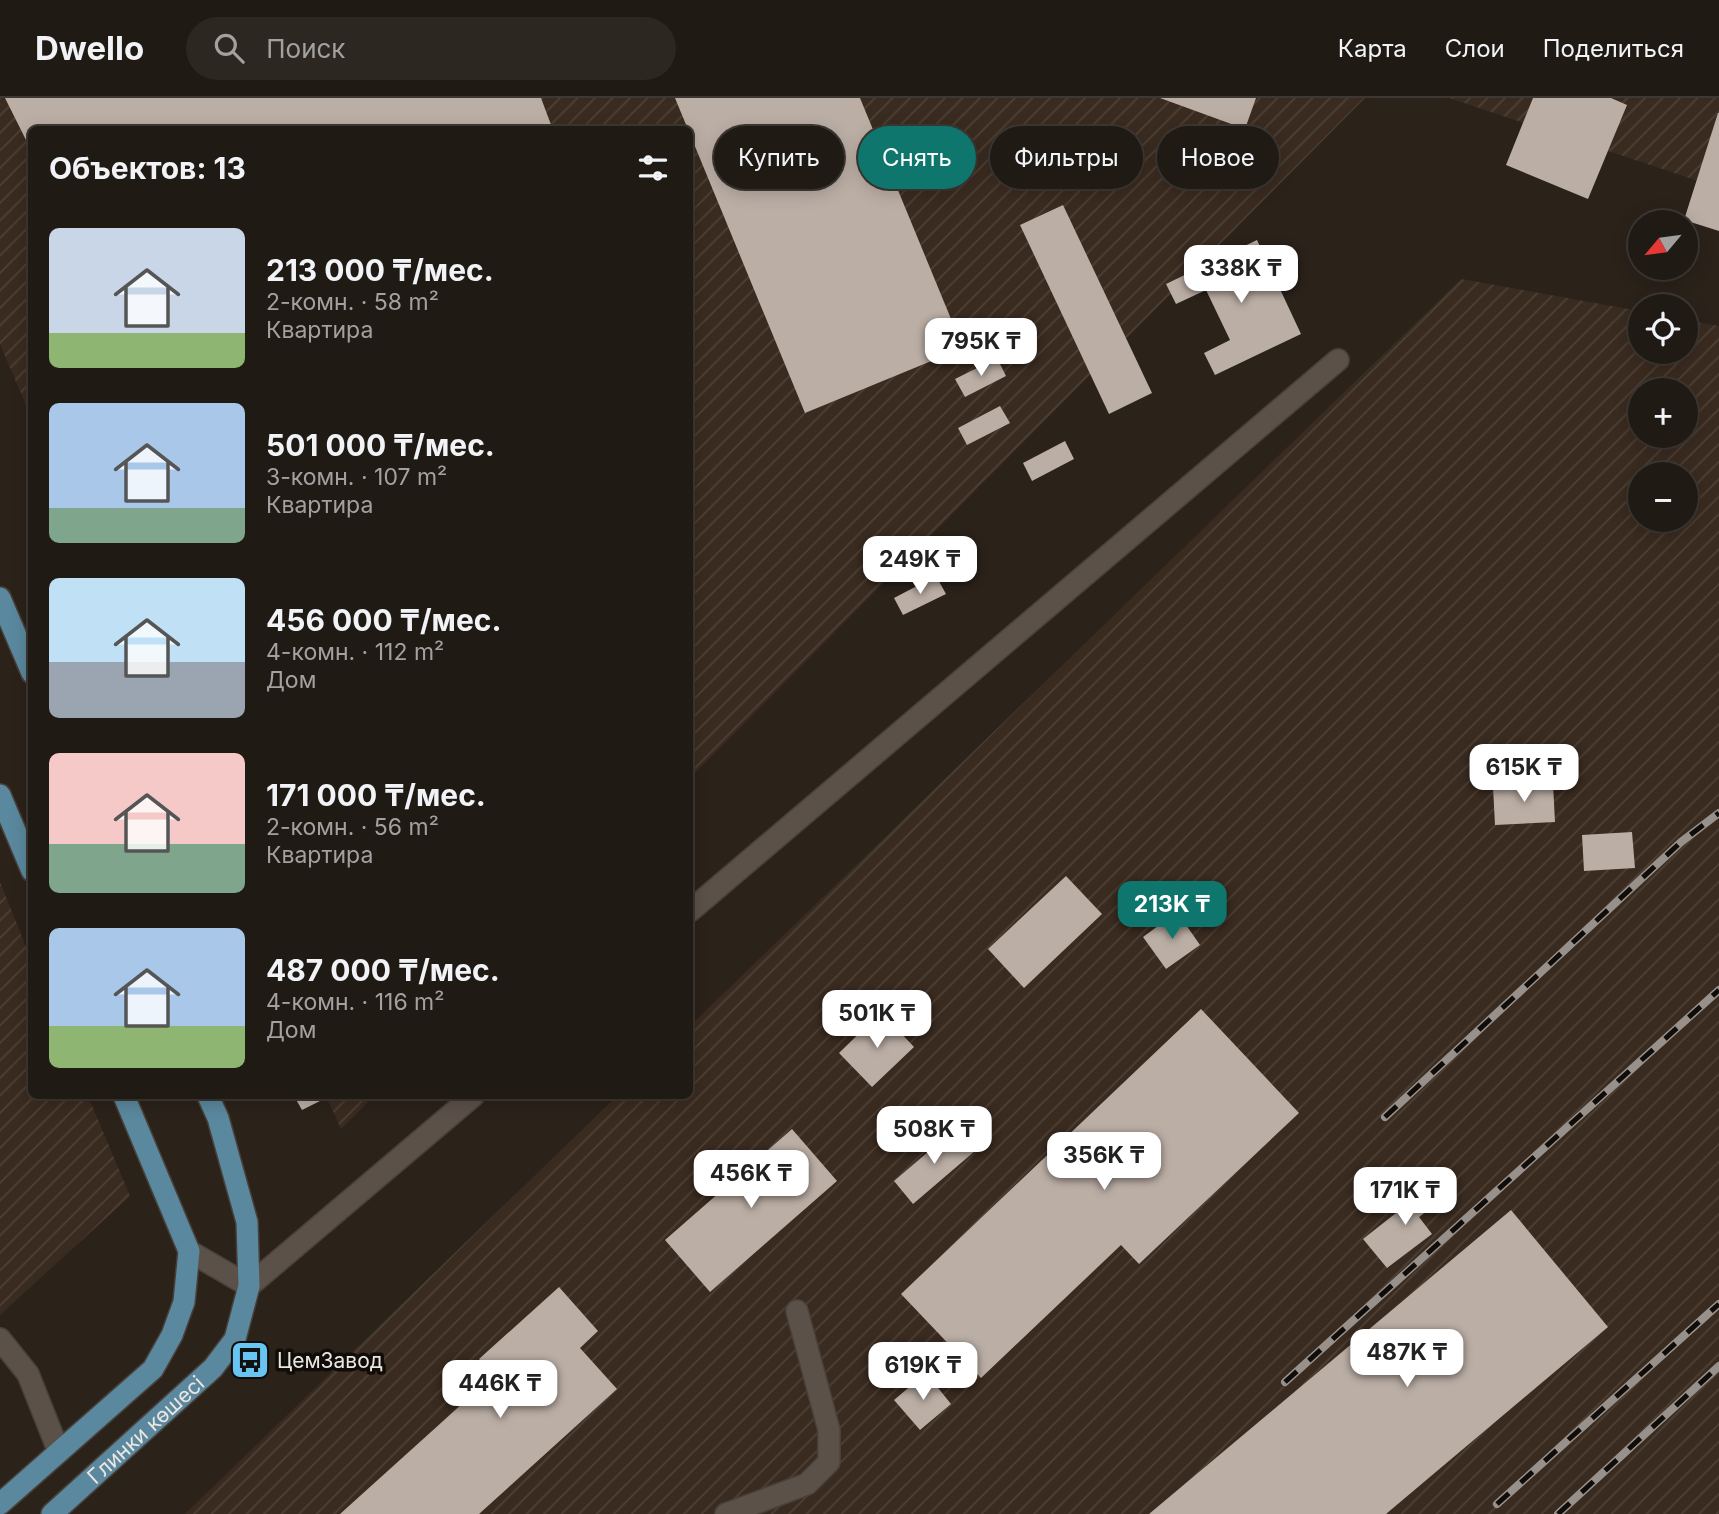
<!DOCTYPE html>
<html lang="ru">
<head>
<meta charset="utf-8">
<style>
  body { margin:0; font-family:Inter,sans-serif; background:#2d2722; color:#f1f3f6; height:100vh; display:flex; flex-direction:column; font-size:26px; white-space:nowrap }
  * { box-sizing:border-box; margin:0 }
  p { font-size:23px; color:#a2a1a0 }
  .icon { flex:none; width:38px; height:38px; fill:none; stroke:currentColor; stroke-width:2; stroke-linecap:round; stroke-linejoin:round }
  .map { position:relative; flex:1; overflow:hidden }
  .sheet { position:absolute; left:28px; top:28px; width:665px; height:973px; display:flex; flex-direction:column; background:#201a14; border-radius:10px; box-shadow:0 4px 18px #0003,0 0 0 2px #3d3834 }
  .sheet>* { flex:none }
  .top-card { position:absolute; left:714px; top:28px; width:665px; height:63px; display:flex; gap:14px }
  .needle { width:46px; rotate:241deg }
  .tools { position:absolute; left:1628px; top:112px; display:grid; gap:14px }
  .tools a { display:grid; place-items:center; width:70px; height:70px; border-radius:50%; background:#201a14; box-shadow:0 4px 18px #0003,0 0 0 2px #3d3834; font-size:35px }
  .price { position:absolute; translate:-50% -60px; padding:0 16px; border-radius:14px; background:#fff; color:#222; font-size:23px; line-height:46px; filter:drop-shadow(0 2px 4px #0008) }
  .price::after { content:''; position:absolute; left:50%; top:42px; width:21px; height:16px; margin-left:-10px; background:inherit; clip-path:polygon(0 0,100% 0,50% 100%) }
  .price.on { background:#0f766e; color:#fff }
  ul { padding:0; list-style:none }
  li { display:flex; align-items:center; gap:21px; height:175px; padding:0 21px }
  li span { display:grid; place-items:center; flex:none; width:196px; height:140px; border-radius:10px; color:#555 }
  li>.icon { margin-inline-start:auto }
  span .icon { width:84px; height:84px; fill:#fffc; stroke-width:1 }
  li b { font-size:30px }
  h2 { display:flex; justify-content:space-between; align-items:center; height:84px; padding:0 21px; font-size:30px }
  .tag { padding:0 24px; border-radius:32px; background:#201a14; box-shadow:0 4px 18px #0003,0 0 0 2px #3d3834; font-size:24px; line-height:63px }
  .tag.on { background:#0f766e; color:#fff }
  header { display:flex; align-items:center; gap:42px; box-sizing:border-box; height:98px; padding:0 35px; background:#201a14; border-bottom:2px solid #3d3834 }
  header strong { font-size:33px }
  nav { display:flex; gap:38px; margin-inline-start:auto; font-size:24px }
  .search { width:490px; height:63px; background:#2d2722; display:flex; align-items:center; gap:18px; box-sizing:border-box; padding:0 24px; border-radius:38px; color:#a2a1a0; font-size:26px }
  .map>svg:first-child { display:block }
  .industrial { fill:url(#industrial-furrows); fill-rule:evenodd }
  .building { fill:#bbaea5 }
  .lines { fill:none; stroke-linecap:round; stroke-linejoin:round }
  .minor-casing { stroke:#48403a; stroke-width:24 }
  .major-casing { stroke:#48403a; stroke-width:24 }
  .minor { stroke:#5c5149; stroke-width:21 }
  .major { stroke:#5a889e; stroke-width:21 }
  .rail-casing { stroke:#98918b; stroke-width:8 }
  .rail { stroke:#100c09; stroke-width:5; stroke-dasharray:16; stroke-linecap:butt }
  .labels { text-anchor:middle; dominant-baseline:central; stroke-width:7; stroke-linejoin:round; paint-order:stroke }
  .poi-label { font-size:21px; fill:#ece6e1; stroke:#100c09; text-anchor:start }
  .street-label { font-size:21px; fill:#ece6e1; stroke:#100c09 }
</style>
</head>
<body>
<header>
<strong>Dwello</strong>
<div class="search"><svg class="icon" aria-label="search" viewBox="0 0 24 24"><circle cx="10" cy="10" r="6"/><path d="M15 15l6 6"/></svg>Поиск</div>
<nav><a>Карта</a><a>Слои</a><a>Поделиться</a></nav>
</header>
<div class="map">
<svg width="1719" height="1416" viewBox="0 0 1719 1416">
  <defs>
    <pattern id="industrial-furrows" width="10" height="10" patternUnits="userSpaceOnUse" patternTransform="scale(1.75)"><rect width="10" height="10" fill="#3a2b20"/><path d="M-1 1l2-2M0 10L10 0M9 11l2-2" fill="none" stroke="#4d4035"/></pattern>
  </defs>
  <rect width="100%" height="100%" fill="#2b221a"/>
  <path class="industrial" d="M0 0H1365L690 680V32H32L31 319 0 246Z
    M1449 0H1719V90Z
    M1461 181 1640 213V254H1685V222L1719 228V1416H185L617 998H690V928ZM1640 292H1685V338H1640ZM1640 376H1685V422H1640Z
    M0 784 31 861 32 998H88L130 1098 0 1217Z
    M326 998H374L341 1031Z"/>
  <path class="building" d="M5 0H541L553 32H32V54Z
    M675 0H860L963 250 805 315Z
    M1160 0H1256L1245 31Z
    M1533 0H1611L1627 7 1588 101 1506 67Z
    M1718 15H1719V133L1684 122Z
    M1063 107 1152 295 1109 316 1020 127Z
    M1257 142 1301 236 1215 277 1204 255 1230 242 1206 192 1176 206 1166 186Z
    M997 260 1006 278 965 299 955 281Z
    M1000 308 1010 325 967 347 958 330Z
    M1065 343 1074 361 1032 383 1023 365Z
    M936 478 946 496 903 517 894 500Z
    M1553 686 1555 724 1495 727 1493 689Z
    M1632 734 1635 770 1584 773 1582 737Z
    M1066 778 1102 816 1024 890 988 851Z
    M1177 814 1200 847 1166 871 1143 839Z
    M1201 911 1299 1015 1139 1166 1121 1147 981 1280 901 1196Z
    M881 914 914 949 872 989 839 955Z
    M294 998H330L302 1012Z
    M956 1030 975 1053 913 1106 894 1083Z
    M792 1031 837 1083 710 1194 665 1142Z
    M1438 1082 1449 1096 1419 1119 1432 1136 1387 1170 1363 1141Z
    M1511 1112 1608 1229 1386 1416H1149Z
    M559 1189 598 1233 580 1250 617 1291 479 1416H340L493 1278 479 1261Z
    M926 1275 951 1306 920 1332 894 1302Z"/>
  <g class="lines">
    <g class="minor-casing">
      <path id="minor" d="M690 813 1338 262
        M189 1153 249 1188 473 998
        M0 1241 28 1276 59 1354
        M726 1416 807 1386 829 1364V1332L797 1213"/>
    </g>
    <g class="major-casing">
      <g id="major">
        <path d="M0 500 32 575"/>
        <path d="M0 697 32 773"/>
        <path d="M0 1406 153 1271 172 1237 184 1204 189 1153 124 998"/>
        <path id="s1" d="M52 1416 213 1270 235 1241 249 1188 247 1124 218 1020 208 998"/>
      </g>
    </g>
    <use href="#minor" class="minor"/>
    <use href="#major" class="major"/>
    <g class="rail-casing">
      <path id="rail" d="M1385 1019 1681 744 1719 715
        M1285 1284 1719 892
        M1497 1406 1719 1206
        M1558 1416 1719 1268"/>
    </g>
    <use href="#rail" class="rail"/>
  </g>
  <defs>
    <g id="bus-square" transform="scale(2.0125)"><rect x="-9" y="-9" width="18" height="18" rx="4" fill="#68c4f0" stroke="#100c09"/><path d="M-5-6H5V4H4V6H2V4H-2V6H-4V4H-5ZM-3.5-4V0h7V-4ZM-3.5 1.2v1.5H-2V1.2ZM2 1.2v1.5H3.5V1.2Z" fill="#111"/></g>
  </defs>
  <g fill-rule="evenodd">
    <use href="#bus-square" x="250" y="1262"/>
  </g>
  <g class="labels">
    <g class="poi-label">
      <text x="277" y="1262">ЦемЗавод</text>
    </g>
    <g class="street-label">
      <text stroke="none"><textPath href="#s1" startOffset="126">Глинки көшесі</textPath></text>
    </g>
  </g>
</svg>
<div class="tools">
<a><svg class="needle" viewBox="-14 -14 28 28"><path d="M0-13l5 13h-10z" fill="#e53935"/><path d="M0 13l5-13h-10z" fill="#a2a1a0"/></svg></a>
<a><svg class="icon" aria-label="locate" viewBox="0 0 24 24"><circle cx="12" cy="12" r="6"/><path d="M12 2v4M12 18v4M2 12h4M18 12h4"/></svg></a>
<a>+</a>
<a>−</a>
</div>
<b class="price" style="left:1241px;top:207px">338K ₸</b>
<b class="price" style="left:981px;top:280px">795K ₸</b>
<b class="price" style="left:920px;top:498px">249K ₸</b>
<b class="price" style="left:1524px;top:706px">615K ₸</b>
<b class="price on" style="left:1172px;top:843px">213K ₸</b>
<b class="price" style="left:877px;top:952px">501K ₸</b>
<b class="price" style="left:934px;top:1068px">508K ₸</b>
<b class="price" style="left:1104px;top:1094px">356K ₸</b>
<b class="price" style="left:751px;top:1112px">456K ₸</b>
<b class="price" style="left:1405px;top:1129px">171K ₸</b>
<b class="price" style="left:1407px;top:1291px">487K ₸</b>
<b class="price" style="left:923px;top:1304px">619K ₸</b>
<b class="price" style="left:500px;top:1322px">446K ₸</b>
<div class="top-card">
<a class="tag">Купить</a>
<a class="tag on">Снять</a>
<a class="tag">Фильтры</a>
<a class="tag">Новое</a>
</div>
<section class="sheet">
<h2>Объектов: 13<svg class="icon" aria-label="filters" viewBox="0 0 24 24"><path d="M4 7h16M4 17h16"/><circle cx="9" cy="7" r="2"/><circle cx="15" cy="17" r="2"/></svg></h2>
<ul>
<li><span style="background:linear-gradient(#c9d6e8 75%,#8fb573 0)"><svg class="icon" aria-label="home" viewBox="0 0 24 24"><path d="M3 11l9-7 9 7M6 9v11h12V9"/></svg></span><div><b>213 000 ₸/мес.</b><p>2-комн. · 58 m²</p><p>Квартира</p></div></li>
<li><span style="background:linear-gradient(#a9c7e8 75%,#7fa58c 0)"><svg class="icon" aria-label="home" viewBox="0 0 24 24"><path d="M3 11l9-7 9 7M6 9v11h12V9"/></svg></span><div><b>501 000 ₸/мес.</b><p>3-комн. · 107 m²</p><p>Квартира</p></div></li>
<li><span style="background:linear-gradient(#bfe0f5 60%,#9aa5b1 0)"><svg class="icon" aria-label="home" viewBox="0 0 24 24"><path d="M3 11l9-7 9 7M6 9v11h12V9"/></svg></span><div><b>456 000 ₸/мес.</b><p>4-комн. · 112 m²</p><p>Дом</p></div></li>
<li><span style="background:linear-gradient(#f6c9c9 65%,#7fa58c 0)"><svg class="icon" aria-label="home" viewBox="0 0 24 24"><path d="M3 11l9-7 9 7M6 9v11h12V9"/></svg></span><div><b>171 000 ₸/мес.</b><p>2-комн. · 56 m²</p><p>Квартира</p></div></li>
<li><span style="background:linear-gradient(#a9c7e8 70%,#8fb573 0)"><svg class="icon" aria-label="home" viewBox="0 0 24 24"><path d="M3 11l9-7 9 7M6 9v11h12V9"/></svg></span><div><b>487 000 ₸/мес.</b><p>4-комн. · 116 m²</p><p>Дом</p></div></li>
</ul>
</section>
</div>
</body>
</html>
